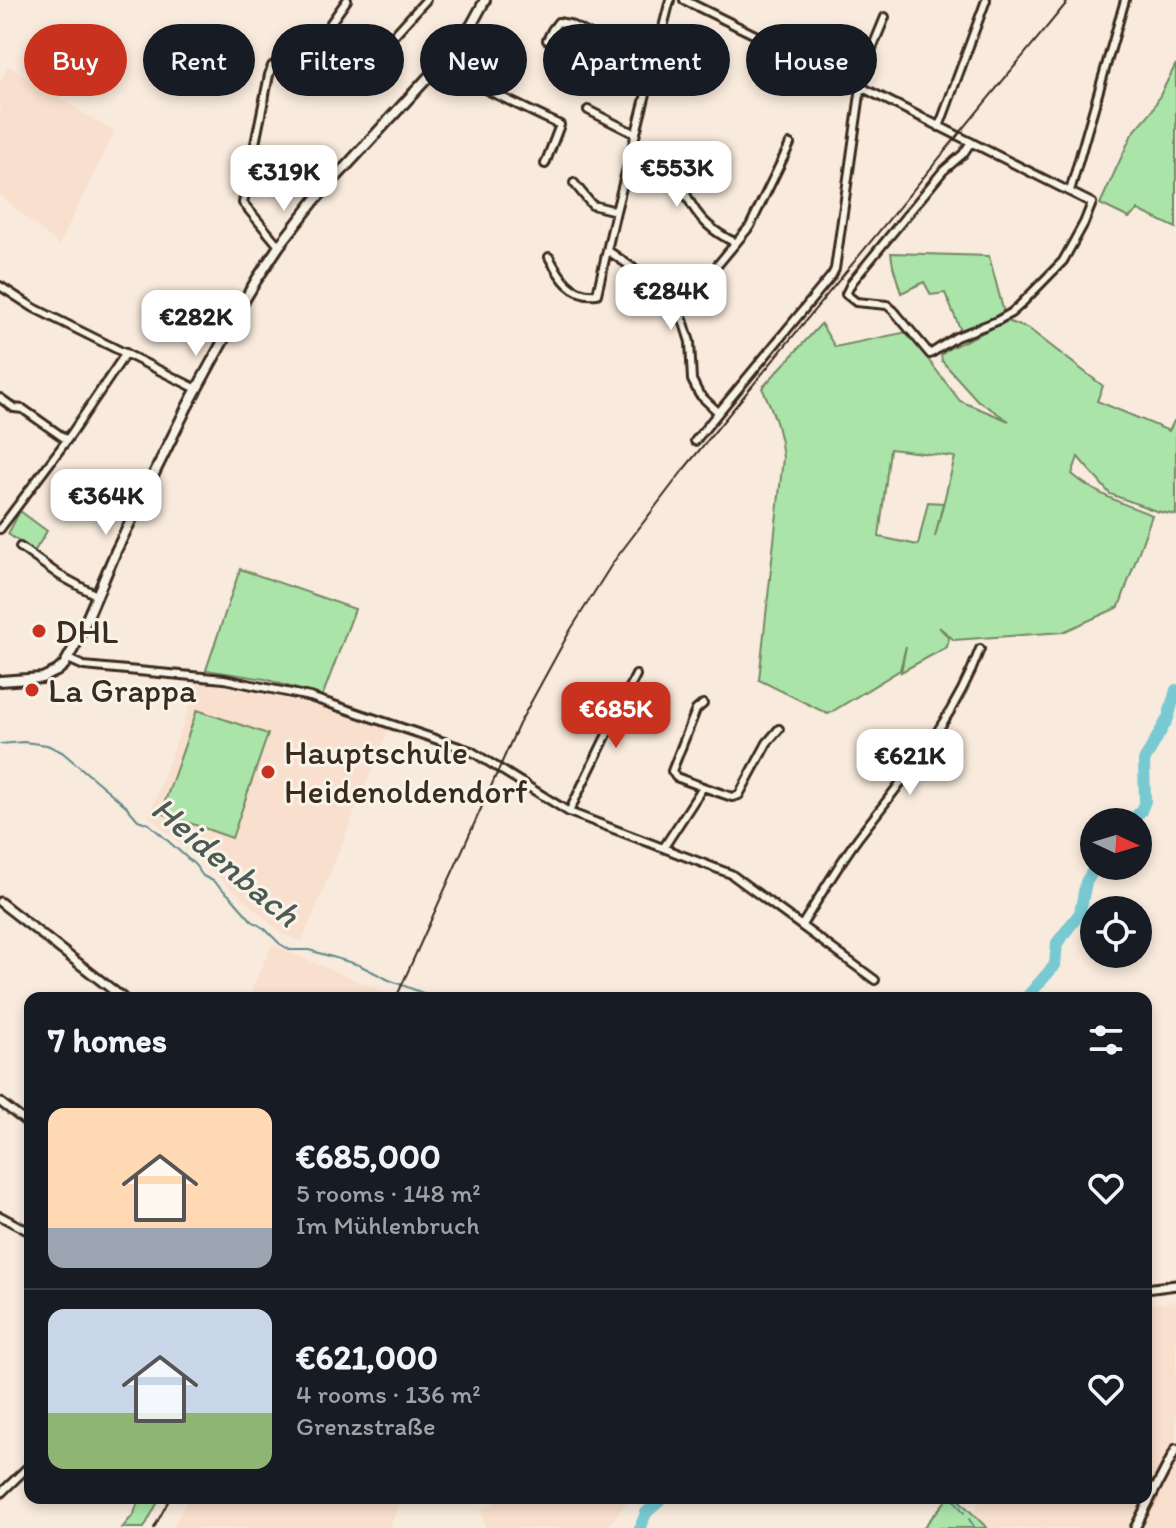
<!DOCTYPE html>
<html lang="en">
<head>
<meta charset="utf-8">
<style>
  body { margin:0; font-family:Itim,sans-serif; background:#20242c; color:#f1f3f6; height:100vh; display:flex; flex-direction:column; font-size:30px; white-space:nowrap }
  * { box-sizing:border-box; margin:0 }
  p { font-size:26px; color:#9ea1a6 }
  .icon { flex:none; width:44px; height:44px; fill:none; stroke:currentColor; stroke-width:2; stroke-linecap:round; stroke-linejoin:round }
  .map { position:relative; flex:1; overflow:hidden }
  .panel { position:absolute; left:24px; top:992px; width:1128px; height:512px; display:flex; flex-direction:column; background:#171b24; border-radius:16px; box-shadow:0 4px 12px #0003 }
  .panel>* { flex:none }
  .hud { position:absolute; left:24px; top:24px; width:1128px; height:72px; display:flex; gap:16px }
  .needle { width:52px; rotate:94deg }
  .controls { position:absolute; left:1080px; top:808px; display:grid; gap:16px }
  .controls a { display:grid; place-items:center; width:72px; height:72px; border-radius:50%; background:#171b24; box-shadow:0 4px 12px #0003; font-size:40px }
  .price { position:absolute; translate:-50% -68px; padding:0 18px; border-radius:16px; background:#fff; color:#222; font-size:26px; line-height:52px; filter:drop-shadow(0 2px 4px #0008) }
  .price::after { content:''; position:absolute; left:50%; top:48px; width:24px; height:18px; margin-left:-12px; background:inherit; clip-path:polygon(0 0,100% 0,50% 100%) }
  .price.active { background:#c8321e; color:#fff }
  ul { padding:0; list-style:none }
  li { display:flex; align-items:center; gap:24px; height:200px; padding:0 24px }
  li+li { border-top:2px solid #363941 }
  li span { display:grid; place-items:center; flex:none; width:224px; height:160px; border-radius:16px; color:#555 }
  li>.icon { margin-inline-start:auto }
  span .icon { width:96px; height:96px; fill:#fffc; stroke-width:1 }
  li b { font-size:34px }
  h2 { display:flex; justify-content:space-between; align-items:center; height:96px; padding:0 24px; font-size:34px }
  .pill { padding:0 28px; border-radius:36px; background:#171b24; box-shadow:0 4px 12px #0003; font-size:28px; line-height:72px }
  .pill.active { background:#c8321e; color:#fff }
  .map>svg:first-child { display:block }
  .built { fill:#f9dfcd }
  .green { fill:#abe4a9; stroke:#738764; stroke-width:2; fill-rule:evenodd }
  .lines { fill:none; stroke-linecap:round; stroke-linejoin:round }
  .stream { stroke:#60898a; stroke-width:2 }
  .river { stroke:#78c9d2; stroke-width:12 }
  .minor-casing { stroke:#3b2a1e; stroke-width:12 }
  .tertiary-casing { stroke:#3b2a1e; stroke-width:13 }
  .secondary-casing { stroke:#3b2a1e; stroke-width:14 }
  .minor { stroke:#f7f3e8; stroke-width:6 }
  .tertiary { stroke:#f7f3e8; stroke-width:7 }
  .secondary { stroke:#f7f3e8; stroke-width:8 }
  .rail { stroke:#3b2a1e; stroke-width:2 }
  .poi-dot { fill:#c8321e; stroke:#f7f3e8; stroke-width:3 }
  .labels { text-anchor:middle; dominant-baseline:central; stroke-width:6; stroke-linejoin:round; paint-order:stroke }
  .poi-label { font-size:34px; fill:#3b2a1e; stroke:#f7f3e8; text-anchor:start }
  .water-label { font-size:36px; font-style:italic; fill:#4d5a54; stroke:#f7f3e8 }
</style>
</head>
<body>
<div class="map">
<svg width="1176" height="1528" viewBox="0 0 1176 1528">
  <rect width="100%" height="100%" fill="#f8eadc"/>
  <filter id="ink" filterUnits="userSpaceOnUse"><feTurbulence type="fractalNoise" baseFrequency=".0125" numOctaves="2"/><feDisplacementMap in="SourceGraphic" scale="16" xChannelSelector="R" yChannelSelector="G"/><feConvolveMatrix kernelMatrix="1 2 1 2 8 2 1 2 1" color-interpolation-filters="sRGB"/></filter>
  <g filter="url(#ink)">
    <path class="built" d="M8 66 114 132 59 245 0 195V83Z
      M199 681 322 707 389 728 302 941 283 934 149 816Z
      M272 945 389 994 387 998H248Z
      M1176 1301V1528H987L973 1514 981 1498H1146V1305Z
      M188 1498H403L388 1528H173Z
      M495 1498H630L606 1528H486L481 1509 491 1506Z"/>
    <path class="green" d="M1176 64V228L1138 210 1129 218 1100 204 1132 134 1152 111Z
      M891 253 989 256 1004 313 961 331 945 293 931 295 924 282 901 293 893 266Z
      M1007 321 1029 329 1103 386 1097 401 1169 431 1174 421H1176V515L1156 511 1110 494 1078 457 1072 474C1095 494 1123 504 1152 515L1119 607 1063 632 954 640 939 627 949 638 947 647 901 672 906 646 900 670 828 714 759 680 783 458C781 433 774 411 762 388L821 324 835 347 907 332 960 401 1009 421 977 400 942 361 941 355 950 348ZM890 449 955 457 935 537 943 503 928 502 918 545 879 537Z
      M20 511 47 531 34 552 8 534Z
      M240 569 355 609 322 697 265 679 206 670Z
      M197 710 268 734 232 838 161 813Z
      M139 1498H160L144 1528H122L134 1514Z
      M948 1498H957L987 1528H923Z"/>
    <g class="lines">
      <path class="stream" d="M0 744 24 742 47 745 62 752 126 806 138 820 149 824 195 865 203 876 213 881 231 897 252 921 265 929 280 944 290 950H309L359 965 389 980 436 998
        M953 1498 964 1513
        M969 1519 975 1528"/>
      <path class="river" d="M1130 822 1141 811 1145 801 1144 761 1168 718 1176 690
        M1026 998 1055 965 1057 943 1080 913 1086 882 1096 866
        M640 1528 646 1513 663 1498"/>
      <g class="minor-casing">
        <path id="minor" d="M684 0 857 85 1092 203 1084 223 1063 261 1019 306 1011 313 997 321 956 337 930 354 894 311 887 305 856 302 846 294 852 282 943 171 963 154 971 142
          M547 40 552 30 558 22 569 24 639 59 654 60
          M440 65 445 70 560 125 545 164
          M302 70 320 38 347 0
          M857 85 885 17
          M588 110 635 134
          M939 127 986 0
          M632 149C646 153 661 156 672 168 679 175 683 186 687 196 698 219 713 232 736 243
          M574 183 592 205 616 211
          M1070 191 1125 0
          M279 246 243 203 269 75 272 66 282 60C304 67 321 88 347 87L426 0
          M607 250 646 277 680 310 690 342 692 380 699 394 718 412
          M549 257C560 277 571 297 597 294L616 211 670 0
          M0 286 34 308 197 389
          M680 310 750 226 790 144
          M0 398 14 408 23 409 67 440
          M695 441 832 275 835 269 861 87
          M0 529 67 440 126 353
          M20 547 59 575 96 595
          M68 659 84 666 224 679 310 697 471 751 569 812 731 874 875 980
          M703 787 676 777 672 771 696 710 703 704
          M569 812 636 675
          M664 847 703 787 732 797 739 795 767 743 779 729
          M802 925C820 896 838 865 858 838 905 776 953 722 980 649
          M0 1102 30 1125
          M0 1216 30 1232
          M1146 1484 1155 1489
          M0 1494 30 1465"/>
      </g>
      <g class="tertiary-casing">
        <path id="tertiary" d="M0 902 123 998
          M1146 1289 1176 1285
          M1135 1528 1176 1449"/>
      </g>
      <g class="secondary-casing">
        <path id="secondary" d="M0 681 42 678 57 671 64 665 77 642 116 551 187 407 223 341 228 328 257 279 279 246 315 200 456 47 472 24 485 0"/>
      </g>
      <use href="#minor" class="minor"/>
      <use href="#tertiary" class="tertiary"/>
      <use href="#secondary" class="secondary"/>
      <path class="rail" d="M396 998 519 724 571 629 614 561 684 469 1069 0
        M154 1528 170 1498"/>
    </g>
  </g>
  <g class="poi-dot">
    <circle cx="39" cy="631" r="8"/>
    <circle cx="32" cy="690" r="8"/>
    <circle cx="268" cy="772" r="8"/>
  </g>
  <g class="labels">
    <g class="poi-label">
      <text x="55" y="631">DHL</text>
      <text x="48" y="690">La Grappa</text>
      <text x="284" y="752">Hauptschule<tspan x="284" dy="39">Heidenoldendorf</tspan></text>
    </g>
    <g class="water-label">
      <text transform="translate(226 861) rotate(40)">Heidenbach</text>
    </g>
  </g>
</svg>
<div class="controls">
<a><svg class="needle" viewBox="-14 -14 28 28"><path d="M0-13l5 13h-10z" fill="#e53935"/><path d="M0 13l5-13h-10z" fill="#9ea1a6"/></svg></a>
<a><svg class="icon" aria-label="locate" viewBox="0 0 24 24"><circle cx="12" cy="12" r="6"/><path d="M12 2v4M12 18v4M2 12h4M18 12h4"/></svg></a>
</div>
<b class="price" style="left:677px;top:209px">€553K</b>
<b class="price" style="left:284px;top:213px">€319K</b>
<b class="price" style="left:671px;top:332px">€284K</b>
<b class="price" style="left:196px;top:358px">€282K</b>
<b class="price" style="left:106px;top:537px">€364K</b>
<b class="price active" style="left:616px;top:750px">€685K</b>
<b class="price" style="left:910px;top:797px">€621K</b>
<div class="hud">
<a class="pill active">Buy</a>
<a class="pill">Rent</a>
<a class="pill">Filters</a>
<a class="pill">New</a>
<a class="pill">Apartment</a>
<a class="pill">House</a>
</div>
<section class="panel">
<h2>7 homes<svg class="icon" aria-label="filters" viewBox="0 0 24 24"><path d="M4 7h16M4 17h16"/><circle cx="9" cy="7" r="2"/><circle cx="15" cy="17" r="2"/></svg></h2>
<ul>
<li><span style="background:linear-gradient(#ffd9b3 75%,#9aa5b1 0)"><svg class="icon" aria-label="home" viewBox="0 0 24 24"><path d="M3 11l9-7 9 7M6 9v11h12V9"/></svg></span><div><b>€685,000</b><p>5 rooms · 148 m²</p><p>Im Mühlenbruch</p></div><svg class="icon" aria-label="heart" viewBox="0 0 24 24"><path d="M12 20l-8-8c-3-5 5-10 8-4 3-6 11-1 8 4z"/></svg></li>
<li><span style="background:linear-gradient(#c9d6e8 65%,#8fb573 0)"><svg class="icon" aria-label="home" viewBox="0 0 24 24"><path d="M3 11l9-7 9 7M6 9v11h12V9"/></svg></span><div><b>€621,000</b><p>4 rooms · 136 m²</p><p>Grenzstraße</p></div><svg class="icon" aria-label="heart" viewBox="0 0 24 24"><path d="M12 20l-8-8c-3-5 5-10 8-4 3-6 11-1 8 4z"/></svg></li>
</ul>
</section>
</div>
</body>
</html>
